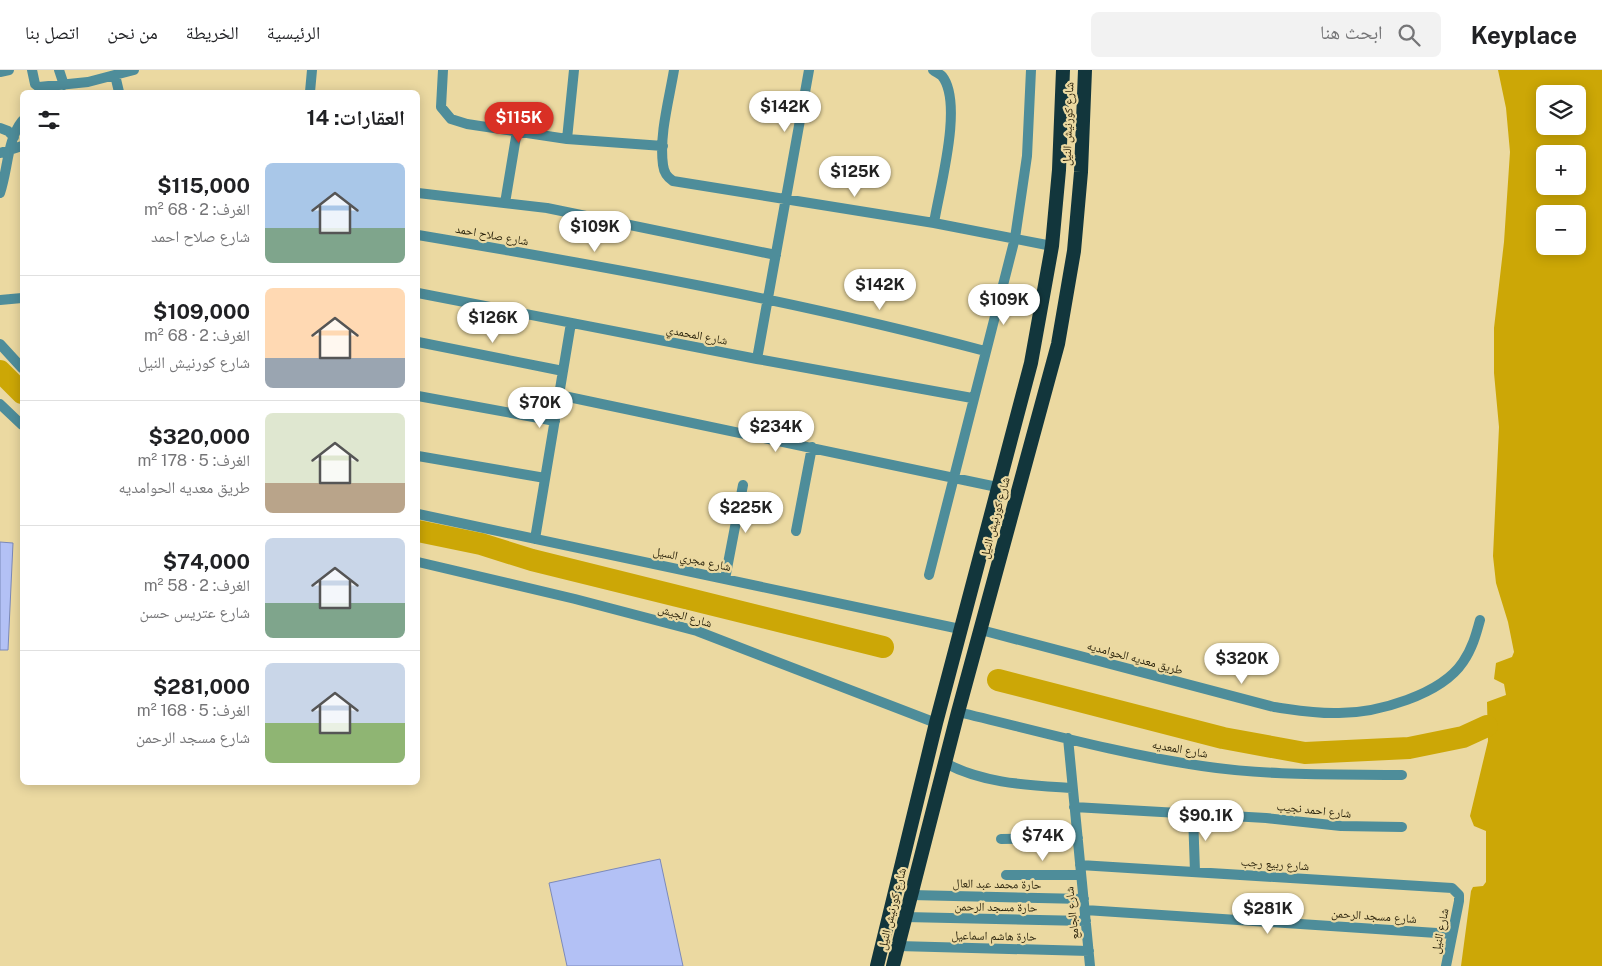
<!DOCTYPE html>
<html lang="ar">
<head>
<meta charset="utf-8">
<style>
  body { margin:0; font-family:"Public Sans","Noto Naskh Arabic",sans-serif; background:#f2f2f2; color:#202124; direction:rtl; height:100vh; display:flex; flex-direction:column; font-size:19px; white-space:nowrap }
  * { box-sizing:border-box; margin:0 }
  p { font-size:16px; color:#757577 }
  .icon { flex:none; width:28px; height:28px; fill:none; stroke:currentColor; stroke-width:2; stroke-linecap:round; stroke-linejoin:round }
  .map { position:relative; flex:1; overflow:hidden; direction:ltr }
  .drawer { position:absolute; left:20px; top:20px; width:400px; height:695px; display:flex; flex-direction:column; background:#fff; border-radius:8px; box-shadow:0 2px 12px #0003; direction:rtl }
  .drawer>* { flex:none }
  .fabs { position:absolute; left:1536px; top:15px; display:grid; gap:10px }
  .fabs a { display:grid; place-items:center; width:50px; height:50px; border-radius:8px; background:#fff; box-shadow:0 2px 12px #0003; font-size:25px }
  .price { position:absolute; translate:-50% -42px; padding:0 11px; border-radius:18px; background:#fff; color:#222; font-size:16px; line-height:32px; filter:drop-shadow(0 1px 2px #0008) }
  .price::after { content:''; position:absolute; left:50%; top:30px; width:15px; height:11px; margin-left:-8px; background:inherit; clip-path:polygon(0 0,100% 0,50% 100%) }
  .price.on { background:#d93025; color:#fff }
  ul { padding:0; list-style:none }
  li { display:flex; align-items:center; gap:15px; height:125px; padding:0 15px }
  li+li { border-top:1px solid #e0e0e0 }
  li span { display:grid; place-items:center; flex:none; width:140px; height:100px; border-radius:8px; color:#555 }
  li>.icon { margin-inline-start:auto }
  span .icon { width:60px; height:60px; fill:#fffc; stroke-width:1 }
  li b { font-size:21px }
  h2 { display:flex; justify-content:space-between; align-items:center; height:60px; padding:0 15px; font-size:21px }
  header { display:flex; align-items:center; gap:30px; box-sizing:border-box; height:70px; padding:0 25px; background:#fff; border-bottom:1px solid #e0e0e0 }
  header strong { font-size:24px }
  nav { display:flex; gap:28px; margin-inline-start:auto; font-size:18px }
  .search { width:350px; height:45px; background:#f2f2f2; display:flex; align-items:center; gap:12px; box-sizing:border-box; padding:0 18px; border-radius:8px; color:#757577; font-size:19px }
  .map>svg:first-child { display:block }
  .water { fill:#cca706; fill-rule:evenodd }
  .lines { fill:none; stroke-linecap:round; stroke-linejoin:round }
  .river { stroke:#cca706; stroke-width:22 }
  .building { fill:#b3c1f5; stroke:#7b89ba }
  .minor { stroke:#4e8d9a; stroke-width:10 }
  .tertiary { stroke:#4e8d9a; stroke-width:10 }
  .trunk { stroke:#12363c; stroke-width:14 }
  .labels { text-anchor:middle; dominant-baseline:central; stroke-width:4.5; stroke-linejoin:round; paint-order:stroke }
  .street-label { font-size:12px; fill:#261f09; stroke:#ebd9a1 }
</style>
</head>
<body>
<header>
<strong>Keyplace</strong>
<div class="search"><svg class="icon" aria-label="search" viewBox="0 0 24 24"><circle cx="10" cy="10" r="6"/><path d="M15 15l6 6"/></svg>ابحث هنا</div>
<nav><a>الرئيسية</a><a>الخريطة</a><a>من نحن</a><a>اتصل بنا</a></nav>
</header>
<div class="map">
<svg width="1602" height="896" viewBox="0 0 1602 896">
  <rect width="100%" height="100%" fill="#ebd9a1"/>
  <path class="water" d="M1498 0H1602V896H1461L1471 821 1473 817 1483 816 1486 812V761L1474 756 1470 746 1488 671 1487 632 1506 625 1504 614 1494 609 1496 593 1512 587 1514 582 1508 552 1496 513 1493 486 1499 357 1494 303V258L1504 172 1510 82 1506 38ZM1545 24H1578V56H1545ZM1545 84H1578V116H1545ZM1545 144H1578V176H1545Z"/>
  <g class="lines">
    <path class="river" d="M0 301 22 323
      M418 461 481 474 532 490 883 577
      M998 610 1223 668 1305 683 1409 678 1463 667 1487 656"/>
  </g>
  <path class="building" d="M0 472 13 473 8 580H0Z
    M660 789 683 896H567L549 813Z"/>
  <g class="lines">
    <path class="minor" d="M32 0 35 14 39 17 88 12 134 0
      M59 0 64 15
      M443 0 441 37 451 49 467 54 567 69 663 76
      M674 0C669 30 659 65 663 95 664 103 667 107 673 111L934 153 1052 176
      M933 0C935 2 940 4 942 6 964 33 939 120 934 153
      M0 2 9 0
      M115 5 119 22
      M310 22 312 0
      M0 58 8 61 14 67
      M567 69 574 0
      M0 83 22 76
      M0 123C8 100 7 70 22 51
      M418 123 547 138 776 185
      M505 133 517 61
      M418 165C608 197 798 231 985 281
      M418 223 757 289 972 328
      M0 230 22 228
      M418 272 563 301
      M0 274 22 298
      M757 289 809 0
      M559 325 997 417
      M418 326 555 351
      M418 386 545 408
      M418 444 960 559
      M796 461 812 377
      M535 469 571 253
      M929 505 1015 168 1027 86 1031 0
      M725 509 743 415
      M981 560 1274 637C1296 640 1317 644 1339 643 1377 643 1441 625 1463 592 1472 579 1476 565 1480 550
      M958 642C1038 661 1120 684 1202 696 1268 706 1336 704 1402 705
      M1068 668 1090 896
      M945 693C985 714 1028 715 1072 718
      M1074 737 1266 748 1341 756 1402 757
      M1193 744 1195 802
      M1001 769 1078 768
      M1080 795 1452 818 1459 825V831L1446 896
      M1006 805H1081
      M911 825 1084 829
      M1085 840 1452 864
      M905 847 1086 851
      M898 876 1089 881"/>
    <path class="tertiary" d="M0 334 22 355
      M418 492 575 529 697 561 936 653"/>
    <path class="trunk" d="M877 896 936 653 1031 293 1052 176 1059 100 1063 0
      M893 896 958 642 1058 274 1074 181 1081 102 1085 0"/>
  </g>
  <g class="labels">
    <g class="street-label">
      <text transform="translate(1068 54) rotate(-88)">شارع كورنيش النيل</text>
      <text transform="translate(492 165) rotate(10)">شارع صلاح احمد</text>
      <text transform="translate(697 265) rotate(11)">شارع المحمدي</text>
      <text transform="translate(995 448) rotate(-75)">شارع كورنيش النيل</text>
      <text transform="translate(692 489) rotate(12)">شارع مجري السيل</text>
      <text transform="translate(685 546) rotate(16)">شارع الجيش</text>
      <text transform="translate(1135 588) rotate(15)">طريق معديه الحوامديه</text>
      <text transform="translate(1180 679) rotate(10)">شارع المعديه</text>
      <text transform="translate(1314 740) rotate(6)">شارع احمد نجيب</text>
      <text transform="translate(1275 794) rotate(4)">شارع ربيع رجب</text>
      <text transform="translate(997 814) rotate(1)">حارة محمد عبد العال</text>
      <text transform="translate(996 837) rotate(1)">حارة مسجد الرحمن</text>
      <text transform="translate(892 839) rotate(-76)">شارع كورنيش النيل</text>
      <text transform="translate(1072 843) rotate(-96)">شارع الجامع</text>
      <text transform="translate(1374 846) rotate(4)">شارع مسجد الرحمن</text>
      <text transform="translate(1440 861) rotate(-78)">شارع النيل</text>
      <text transform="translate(994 866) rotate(1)">حارة هاشم اسماعيل</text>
    </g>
  </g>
</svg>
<div class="fabs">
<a><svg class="icon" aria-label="layers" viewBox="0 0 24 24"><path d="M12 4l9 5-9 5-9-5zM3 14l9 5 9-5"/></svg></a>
<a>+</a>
<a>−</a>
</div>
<b class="price" style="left:785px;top:63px">$142K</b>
<b class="price on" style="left:519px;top:74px">$115K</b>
<b class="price" style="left:855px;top:128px">$125K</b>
<b class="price" style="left:595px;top:183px">$109K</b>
<b class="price" style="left:880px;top:241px">$142K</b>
<b class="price" style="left:1004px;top:256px">$109K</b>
<b class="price" style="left:493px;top:274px">$126K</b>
<b class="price" style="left:540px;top:359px">$70K</b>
<b class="price" style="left:776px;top:383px">$234K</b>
<b class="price" style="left:746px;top:464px">$225K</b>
<b class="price" style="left:1242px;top:615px">$320K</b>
<b class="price" style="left:1206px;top:772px">$90.1K</b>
<b class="price" style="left:1043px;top:792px">$74K</b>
<b class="price" style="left:1268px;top:865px">$281K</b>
<section class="drawer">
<h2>العقارات: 14<svg class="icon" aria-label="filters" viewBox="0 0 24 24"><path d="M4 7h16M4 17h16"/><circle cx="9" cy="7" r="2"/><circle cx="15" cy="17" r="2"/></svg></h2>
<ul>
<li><span style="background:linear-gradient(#a9c7e8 65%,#7fa58c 0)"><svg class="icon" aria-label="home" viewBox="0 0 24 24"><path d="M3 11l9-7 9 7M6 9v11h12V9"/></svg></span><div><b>$115,000</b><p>الغرف: 2 · 68 m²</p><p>شارع صلاح احمد</p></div></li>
<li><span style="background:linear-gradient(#ffd9b3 70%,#9aa5b1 0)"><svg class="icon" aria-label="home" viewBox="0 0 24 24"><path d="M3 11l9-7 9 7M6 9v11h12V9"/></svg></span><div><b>$109,000</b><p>الغرف: 2 · 68 m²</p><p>شارع كورنيش النيل</p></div></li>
<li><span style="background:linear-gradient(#dfe7d0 70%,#b9a48a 0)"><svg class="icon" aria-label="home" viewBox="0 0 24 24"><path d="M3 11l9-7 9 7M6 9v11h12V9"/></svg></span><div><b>$320,000</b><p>الغرف: 5 · 178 m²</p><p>طريق معديه الحوامديه</p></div></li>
<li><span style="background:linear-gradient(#c9d6e8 65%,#7fa58c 0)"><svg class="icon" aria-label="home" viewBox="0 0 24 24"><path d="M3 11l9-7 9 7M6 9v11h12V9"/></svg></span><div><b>$74,000</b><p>الغرف: 2 · 58 m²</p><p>شارع عتريس حسن</p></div></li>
<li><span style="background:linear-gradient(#c9d6e8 60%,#8fb573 0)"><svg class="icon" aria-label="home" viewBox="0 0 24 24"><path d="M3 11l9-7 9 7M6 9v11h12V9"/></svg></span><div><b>$281,000</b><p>الغرف: 5 · 168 m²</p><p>شارع مسجد الرحمن</p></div></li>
</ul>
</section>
</div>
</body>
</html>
